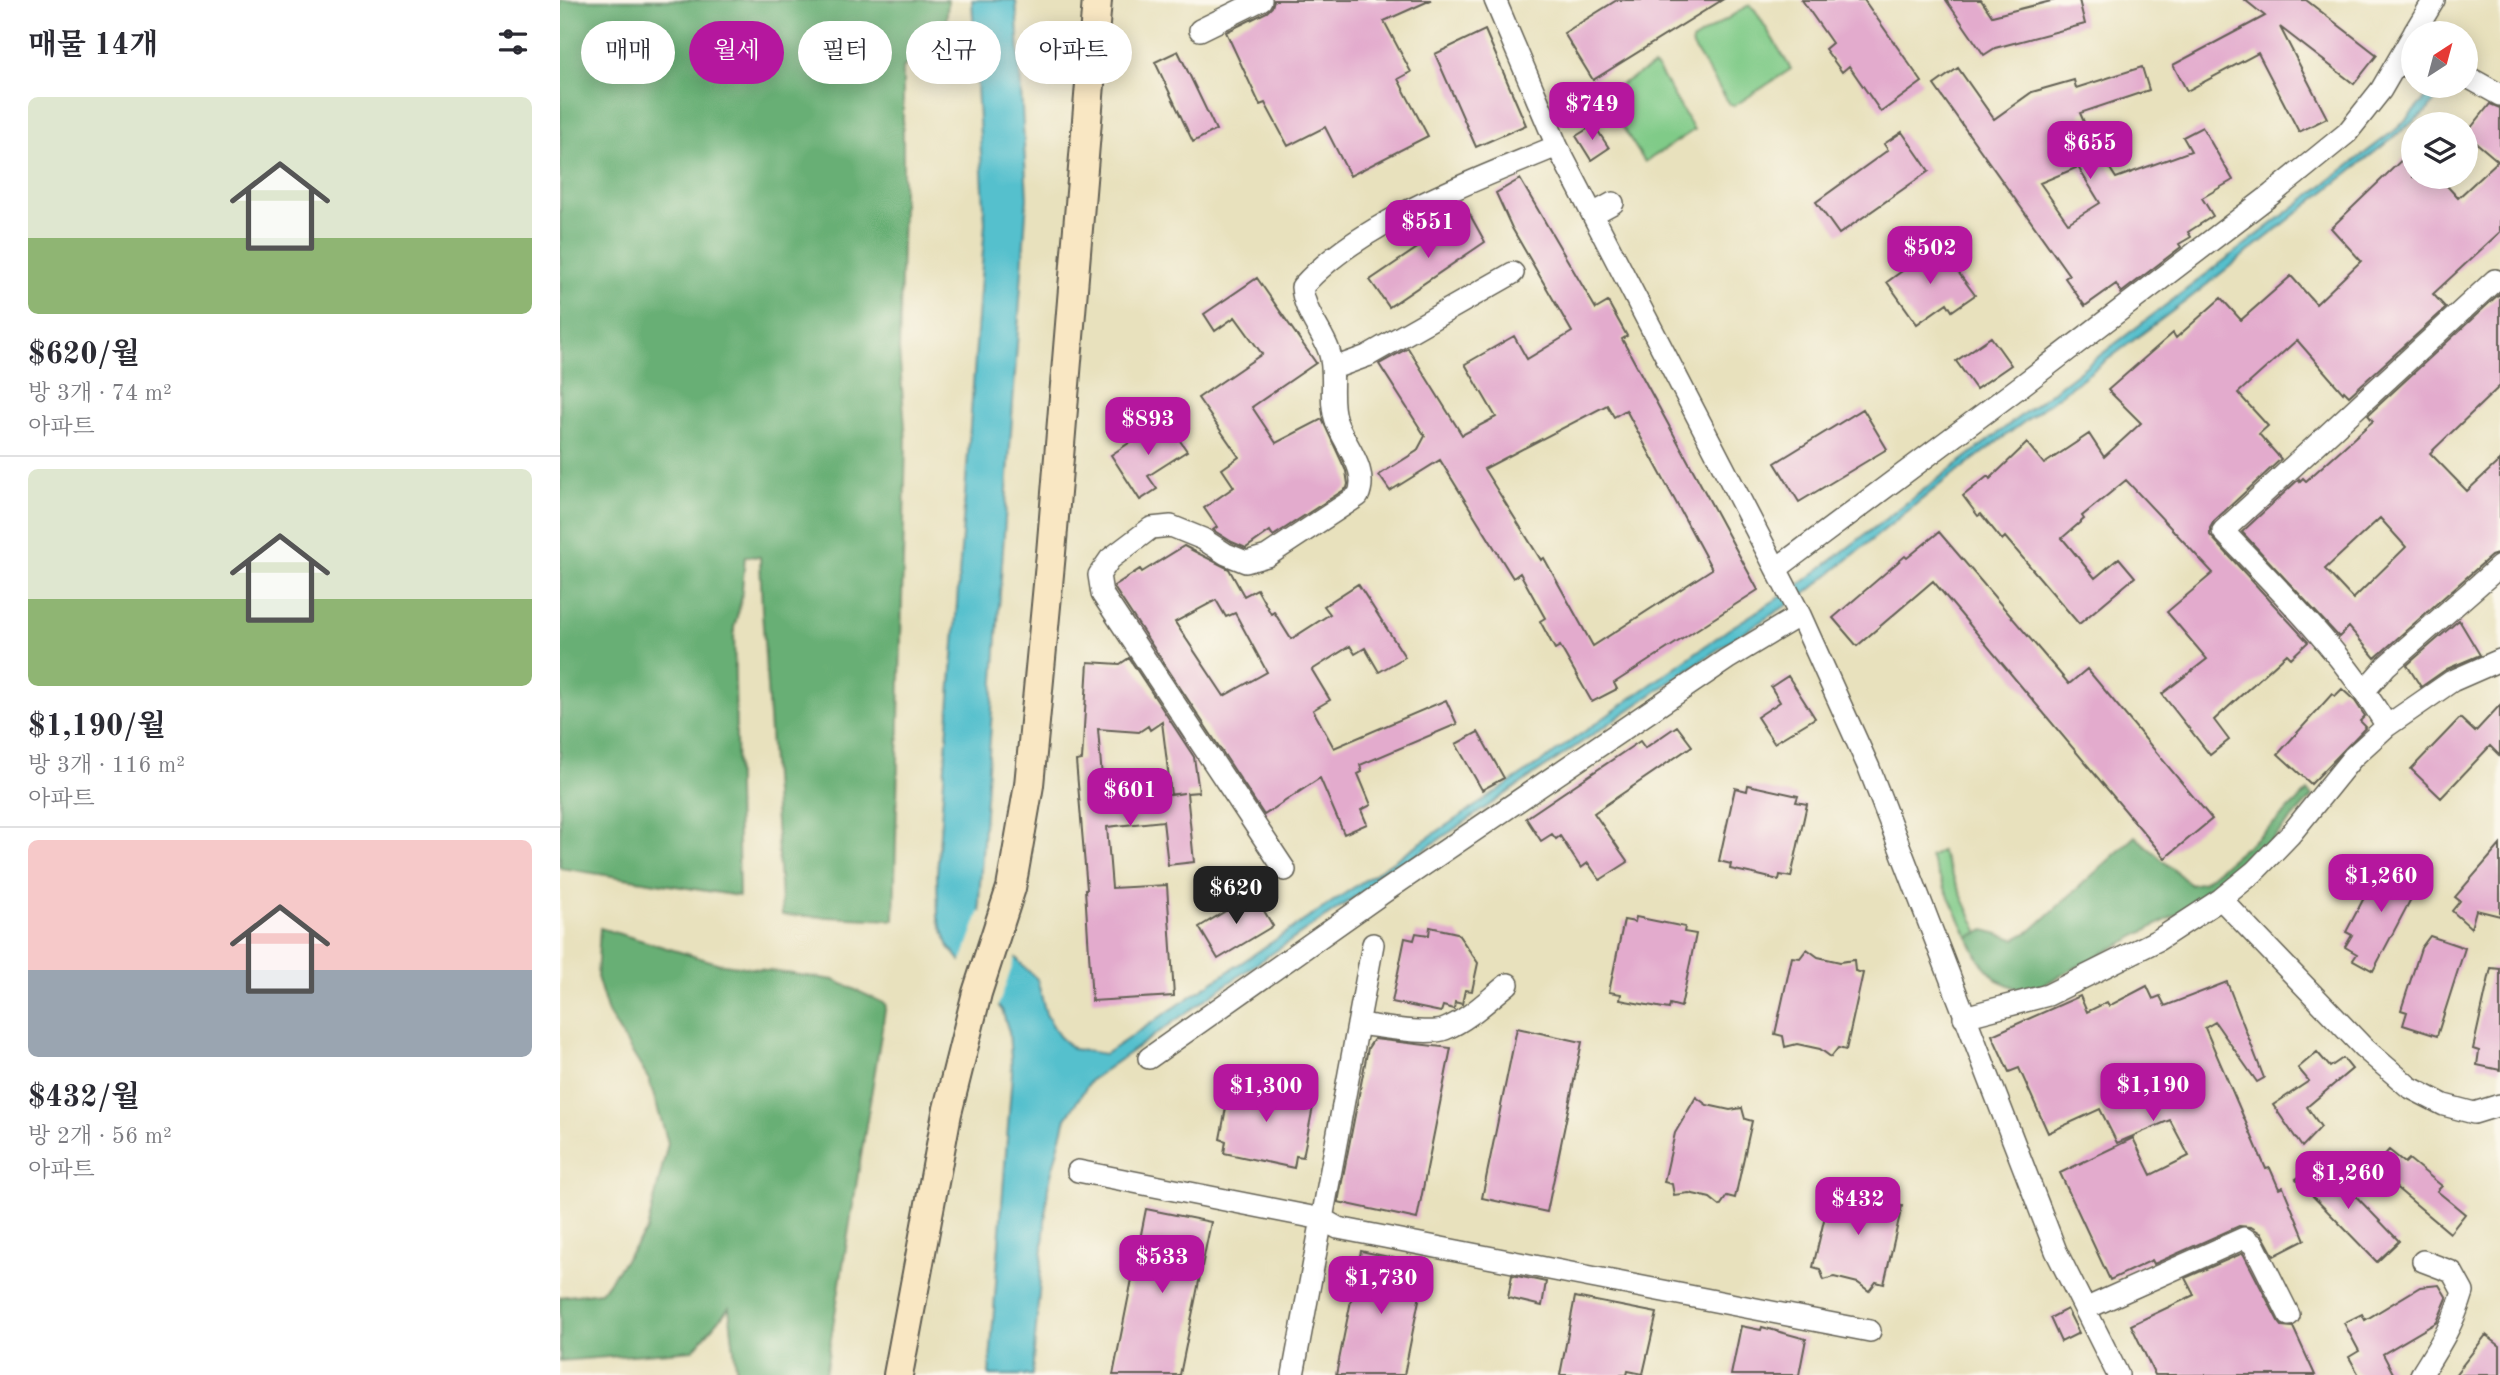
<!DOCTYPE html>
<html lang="ko">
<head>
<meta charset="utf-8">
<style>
  body { margin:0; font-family:"Old Standard TT","Noto Serif KR",serif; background:#f2f2f3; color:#2b2b33; height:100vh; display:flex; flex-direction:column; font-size:26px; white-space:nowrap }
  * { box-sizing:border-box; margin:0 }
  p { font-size:23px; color:#7c7c81 }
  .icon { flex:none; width:38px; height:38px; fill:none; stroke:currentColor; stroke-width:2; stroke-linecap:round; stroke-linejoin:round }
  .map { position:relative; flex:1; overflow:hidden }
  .sheet { display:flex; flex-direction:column; background:#fff; width:560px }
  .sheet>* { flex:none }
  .top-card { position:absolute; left:21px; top:21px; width:665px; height:63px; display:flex; gap:14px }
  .needle { width:46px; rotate:36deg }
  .controls { position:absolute; left:1841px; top:21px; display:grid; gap:14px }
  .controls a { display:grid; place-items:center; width:77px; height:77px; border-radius:50%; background:#fff; box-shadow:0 4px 18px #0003; font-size:35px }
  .price { position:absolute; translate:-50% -60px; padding:0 16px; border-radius:14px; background:#b5179e; color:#fff; font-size:23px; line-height:46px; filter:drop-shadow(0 2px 4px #0008) }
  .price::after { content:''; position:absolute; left:50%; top:42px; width:21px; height:16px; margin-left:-10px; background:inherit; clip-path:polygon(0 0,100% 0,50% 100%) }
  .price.on { background:#222; color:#fff }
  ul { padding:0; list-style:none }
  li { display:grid; align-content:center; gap:14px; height:371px; padding:0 28px }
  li+li { border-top:2px solid #e1e1e2 }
  li span { display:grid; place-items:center; height:217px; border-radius:10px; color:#555 }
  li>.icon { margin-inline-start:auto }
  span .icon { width:126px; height:126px; fill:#fffc; stroke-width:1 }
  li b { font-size:30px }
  h2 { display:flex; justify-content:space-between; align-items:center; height:84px; padding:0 28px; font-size:30px }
  .tag { padding:0 24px; border-radius:32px; background:#fff; box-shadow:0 4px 18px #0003; font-size:24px; line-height:63px }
  .tag.on { background:#b5179e; color:#fff }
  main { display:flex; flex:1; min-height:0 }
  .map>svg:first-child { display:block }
  .green { fill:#80cb88; stroke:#4e7452; stroke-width:2 }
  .forest { fill:#68af74; stroke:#426648; stroke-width:2 }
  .water { fill:#54c0cd; stroke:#386e74; stroke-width:2 }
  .pier { fill:#e8e1bd }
  .building { fill:#e3abcd; fill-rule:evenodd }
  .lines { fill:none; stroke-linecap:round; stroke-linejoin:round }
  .street-casing { stroke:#636154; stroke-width:24 }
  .secondary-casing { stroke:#636154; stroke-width:32 }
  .street { stroke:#fff; stroke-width:21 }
  .secondary { stroke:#f9e7c3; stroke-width:28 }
</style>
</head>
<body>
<main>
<section class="sheet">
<h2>매물 14개<svg class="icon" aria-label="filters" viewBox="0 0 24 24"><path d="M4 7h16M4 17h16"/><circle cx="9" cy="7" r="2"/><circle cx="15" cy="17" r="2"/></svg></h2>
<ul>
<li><span style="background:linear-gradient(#dfe7d0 65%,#8fb573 0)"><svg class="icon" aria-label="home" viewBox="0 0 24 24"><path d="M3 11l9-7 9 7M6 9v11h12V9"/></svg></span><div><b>$620/월</b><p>방 3개 · 74 m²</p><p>아파트</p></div></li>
<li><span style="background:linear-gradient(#dfe7d0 60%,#8fb573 0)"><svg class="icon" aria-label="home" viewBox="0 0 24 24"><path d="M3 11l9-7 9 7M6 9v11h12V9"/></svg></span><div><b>$1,190/월</b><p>방 3개 · 116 m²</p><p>아파트</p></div></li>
<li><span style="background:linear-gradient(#f6c9c9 60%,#9aa5b1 0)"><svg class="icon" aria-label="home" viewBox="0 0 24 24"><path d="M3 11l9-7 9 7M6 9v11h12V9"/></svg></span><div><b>$432/월</b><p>방 2개 · 56 m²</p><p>아파트</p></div></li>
</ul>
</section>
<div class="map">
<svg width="1940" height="1375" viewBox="0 0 1940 1375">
  <rect width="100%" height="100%" fill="#fbf7ec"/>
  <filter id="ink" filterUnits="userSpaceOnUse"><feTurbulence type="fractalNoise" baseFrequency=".0143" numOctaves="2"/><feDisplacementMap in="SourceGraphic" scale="14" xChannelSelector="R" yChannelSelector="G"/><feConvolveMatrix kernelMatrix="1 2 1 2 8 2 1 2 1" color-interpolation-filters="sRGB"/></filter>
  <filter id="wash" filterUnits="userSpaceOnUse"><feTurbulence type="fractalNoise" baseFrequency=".00686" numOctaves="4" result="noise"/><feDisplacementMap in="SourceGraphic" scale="28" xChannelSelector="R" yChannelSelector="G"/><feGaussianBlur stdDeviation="1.57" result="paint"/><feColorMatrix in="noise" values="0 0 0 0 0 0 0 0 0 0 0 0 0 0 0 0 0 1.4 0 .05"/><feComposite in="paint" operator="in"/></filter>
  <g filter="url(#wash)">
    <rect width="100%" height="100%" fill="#e8e1bd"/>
    <path class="green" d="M1189 5 1195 10 1231 69 1174 106 1169 103 1133 47 1132 41Z
      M1093 66 1098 69 1134 130 1085 162 1042 95Z
      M1381 851 1419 933 1408 937 1370 857Z"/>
    <path class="forest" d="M0 0H388L386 25 343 68V207L339 350 346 440 334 920 222 915 202 611 200 557 185 556 181 601 174 628 179 896 0 868Z
      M1748 791 1752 797 1687 867 1635 905 1479 987 1460 990 1437 980 1419 960 1408 937 1425 930 1455 939 1472 930 1575 836 1631 885 1643 882 1712 825Z
      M40 928 157 963 274 980 326 1004 265 1375H177L169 1308 133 1350 0 1361V1297L41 1292 87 1230 108 1143 89 1080 48 1013 37 977Z"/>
    <path class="water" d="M412 0H456L467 198 419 900 421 917 463 966 477 979 486 1014 499 1036 513 1049 545 1054 990 756 1169 629 1239 585 1839 127 1877 86H1887L1867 111 1844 129 1626 301 1382 483 1245 594 1179 635 670 982 531 1080 506 1118 488 1187 472 1375H429L452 1073 449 1032 442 1010 389 947 378 917 377 874 425 223Z"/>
    <path class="pier" d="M420 911 457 953 437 1009 400 966Z"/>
    <g id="blocks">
      <path class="building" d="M714 0H871L824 21 851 72 838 79 868 136 790 176 765 127 728 146 705 103 700 105 666 32 707 12 712 7Z
        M1057 0H1162L1033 80 1004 33Z
        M1242 0H1304L1362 82 1321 112 1289 66 1282 72 1265 49 1272 43Z
        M1386 0H1421L1432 16 1495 0H1519L1525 24 1435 48 1424 55Z
        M1685 0H1746L1817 55 1794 84 1720 27 1767 118 1739 132 1698 53 1627 91 1613 65 1705 16Z
        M925 30 966 125 916 147 875 54Z
        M618 51 656 130 633 142 595 62Z
        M1582 67 1589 90 1520 113 1542 163 1545 161 1556 178 1631 151 1623 137 1642 127 1673 180 1642 198 1653 216 1628 232 1631 237 1619 244 1621 247 1561 293 1556 284 1525 306 1505 278 1509 275 1374 85 1398 68 1434 119 1472 92 1514 80 1516 88ZM1518 167 1540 203 1508 223 1480 183Z
        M1930 104 1940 108V232L1873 294 1886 308 1789 396 1784 391 1783 393 1737 340 1678 393 1708 426 1699 434 1721 459 1654 521 1650 528V535L1748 642 1731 658 1727 654 1654 720 1669 740 1650 755 1602 694 1647 659 1607 612 1653 573 1566 480 1522 516 1524 519 1502 538 1535 578 1559 558 1575 577 1519 624 1445 537 1442 540 1421 514 1418 516 1403 496 1428 476 1430 479 1467 443 1484 464 1529 434 1544 457 1581 423 1548 390 1613 333 1616 338 1661 298 1681 320 1731 276 1756 304 1801 261 1771 228 1853 149V177H1879L1898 198 1938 161 1906 134Z
        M1034 125 1049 148 1031 160 1016 136Z
        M1342 132 1369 171 1279 234 1256 202 1328 150 1324 144Z
        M960 179 1036 309 1048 302 1067 336 1062 339 1198 590 1054 683 1057 689 1032 702 1000 646 995 649 980 621 985 618 960 573 953 578 880 460 830 491 819 475 857 451 865 436 819 364 848 348 902 435 936 417 905 364 954 336 967 359 1012 332 952 228 936 193ZM1047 405 1054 417 1066 410 1152 569 1033 646 984 558 981 560 924 469Z
        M909 213 925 242 829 307 810 280Z
        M1378 245 1415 295 1392 311 1387 303 1357 324 1327 282Z
        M697 278 756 363 692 407 716 443 762 419 786 471 788 484 787 488 713 536 710 531 686 548 672 542 653 530 657 527 644 508 674 487 662 469 679 457 638 398 702 354 675 317 655 331 644 314Z
        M1940 293V386L1870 453 1907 491 1940 460V553L1931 556 1815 658 1789 627 1779 637 1682 532 1739 479 1740 481 1743 478 1746 481 1813 421 1808 415ZM1820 518 1846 547 1793 599 1765 569Z
        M1431 337 1451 365 1416 389 1396 361Z
        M1303 409 1327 449 1239 502 1215 463Z
        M605 419 627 451 588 476 597 489 580 500 551 455Z
        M1379 532 1509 684 1527 669 1652 819 1605 858 1373 581 1297 646 1273 618 1345 556 1347 558Z
        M624 546 669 569 684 596 697 589 711 614 714 612 731 639 770 614 764 606 798 584 845 657 819 672 805 648 795 654 790 646 752 670 770 700 753 710 774 748 886 700 897 724 800 765 802 772 798 774 811 805 801 810 807 824 784 834 760 778 704 815 555 589 554 586 580 569 582 572ZM656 600 666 617 675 613 707 672 664 696 615 622Z
        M1899 620 1920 655 1887 669 1861 687 1847 665Z
        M569 658 634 757 639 792 627 793 634 862 608 865 603 821 547 827 552 888 607 885 614 996 532 1001 525 889H527L516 761 522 760 528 662 560 664ZM602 722 611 795 624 793 544 802 538 729 579 732 588 726 590 730Z
        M1228 676 1255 718 1214 743 1197 717 1220 702 1211 687Z
        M1782 689 1795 701 1805 716 1800 721 1806 727 1751 784 1718 754 1772 694 1775 696Z
        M1940 705V756L1930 746 1881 798 1851 769 1900 718 1915 732Z
        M1117 726 1132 746 1034 813 1068 862 1040 880 1028 863 1021 868 1000 836 996 839 992 834 981 841 966 818 1080 741 1085 748Z
        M918 732 944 778 922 790 896 744Z
        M1188 785 1238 796 1236 802 1247 804 1231 877 1220 875 1219 880 1198 875 1170 869 1171 864 1159 861 1175 788 1187 791Z
        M1940 845V916L1916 910 1911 928 1892 911 1900 901 1895 897Z
        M1828 865 1840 872 1843 865 1863 876 1813 971 1793 960 1797 954 1785 947 1792 935 1786 932 1816 875 1821 878Z
        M694 894 713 926 658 959 639 927Z
        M1076 917 1125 927 1124 932 1136 934 1121 1007 1110 1004 1109 1009 1060 1000 1061 994 1049 992 1064 920 1075 922Z
        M870 927 897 933 918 963 912 991 905 990 902 1004 895 1002 894 1009 883 1006 881 1012 832 1002 845 938 854 940 856 933 869 935Z
        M1870 936 1905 948 1877 1036 1843 1025 1847 1012 1841 1010 1861 948Z
        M1247 949 1258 957 1280 962 1294 960 1295 971 1303 973 1286 1050 1278 1048 1271 1057 1260 1049 1237 1044 1225 1047 1223 1036 1215 1034 1232 957 1240 958Z
        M1931 968 1940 969V1070L1917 1065 1919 1051 1913 1049Z
        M1667 982 1704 1078 1697 1082 1655 1022 1645 1028 1706 1169 1710 1168 1719 1189 1723 1187 1745 1240 1714 1256 1702 1234 1691 1227 1679 1226 1594 1264 1592 1260 1550 1280 1500 1173 1573 1138 1591 1175 1629 1156 1610 1120 1557 1143 1540 1109 1488 1133 1459 1068 1449 1072 1432 1035 1520 996 1527 1012 1547 1002 1549 1006 1587 986 1593 999 1600 996 1605 1006Z
        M957 1028 1022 1042 987 1212 922 1198Z
        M814 1039 891 1048 857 1219 778 1202 808 1048Z
        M1757 1052 1770 1067 1783 1058 1792 1069 1747 1107 1761 1127 1742 1147 1713 1105 1749 1081 1738 1068Z
        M678 1080 749 1095 747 1105 753 1107 743 1157 736 1156 734 1168 664 1153 666 1141 660 1139 669 1092 676 1094Z
        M1136 1097 1147 1105 1170 1110 1182 1108 1185 1119 1192 1121 1175 1198 1167 1196 1160 1206 1150 1198 1129 1193 1114 1195 1112 1184 1104 1182 1115 1133Z
        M1829 1150 1845 1163 1849 1159 1882 1186 1877 1191 1905 1214 1890 1233 1813 1168Z
        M1763 1162 1839 1241 1817 1262 1736 1179Z
        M1285 1183 1296 1190 1320 1196 1332 1193 1333 1204 1342 1206 1324 1284 1316 1282 1309 1291 1298 1283 1274 1277 1264 1280 1260 1269 1253 1267 1271 1190 1279 1192Z
        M586 1209 651 1222 620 1375H553Z
        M801 1251 866 1265 844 1375H776Z
        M1683 1253 1718 1321 1722 1326 1733 1327 1755 1375H1595L1571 1325 1634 1295 1625 1278Z
        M952 1275 986 1282 982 1306 948 1298Z
        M1879 1285 1887 1298 1877 1322 1823 1354 1834 1375H1799L1789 1357 1799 1351 1784 1323 1802 1314 1805 1320 1860 1287Z
        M1015 1297 1097 1313 1083 1374 1068 1371 1067 1375H1000Z
        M1507 1309 1519 1333 1501 1342 1490 1318Z
        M1181 1326 1201 1330 1202 1327 1246 1339 1239 1375H1171Z
        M1926 1335 1940 1346V1375H1895Z"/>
    </g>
  </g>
  <g filter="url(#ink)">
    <use href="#blocks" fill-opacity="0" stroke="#636154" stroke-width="2"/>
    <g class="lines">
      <g class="street-casing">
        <path id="street" d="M935 0 997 146 1240 615 1309 768 1496 1251 1558 1375
          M640 30 701 0
          M1854 33 1874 0
          M1906 76 1940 95
          M1033 214 1053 203
          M774 368 807 356 953 273
          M1216 569 1461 386 1712 194 1787 133 1821 90 1853 35
          M1805 690 1826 666 1940 566
          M1827 726C1782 652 1722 593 1663 531L1935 280
          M725 870 542 594 539 575 550 559 591 528 611 526 643 539 666 554 686 562 707 556 798 496C810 470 784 445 776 421 768 399 777 374 769 351 761 329 744 312 742 287 800 221 916 180 997 146
          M1661 899 1803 1047 1849 1087 1884 1105 1914 1113 1940 1105
          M1404 1017 1488 995 1598 940 1661 899 1694 872 1730 835 1793 757 1827 726 1892 681 1940 660
          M798 1024C818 1026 868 1036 885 1029 908 1020 929 999 948 984
          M589 1058 824 892 1167 659 1240 615
          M518 1171 762 1219 778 1228 1310 1331
          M1525 1309 1684 1238 1694 1245 1729 1315
          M733 1375 813 944
          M1861 1375C1878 1348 1894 1323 1903 1292L1892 1272 1863 1261"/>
      </g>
      <g class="secondary-casing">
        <path id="secondary" d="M338 1375 387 1113 417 993 451 888 469 785 491 553 537 0"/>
      </g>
      <use href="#street" class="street"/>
      <use href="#secondary" class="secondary"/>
    </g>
  </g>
</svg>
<div class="controls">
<a><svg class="needle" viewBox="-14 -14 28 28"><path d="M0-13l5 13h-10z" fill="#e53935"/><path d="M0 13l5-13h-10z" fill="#7c7c81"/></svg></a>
<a><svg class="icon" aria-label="layers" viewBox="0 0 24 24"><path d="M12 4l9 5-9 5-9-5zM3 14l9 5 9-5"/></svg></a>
</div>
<b class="price" style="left:1032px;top:142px">$749</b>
<b class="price" style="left:1530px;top:181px">$655</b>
<b class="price" style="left:868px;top:260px">$551</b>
<b class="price" style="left:1370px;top:286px">$502</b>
<b class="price" style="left:588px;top:457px">$893</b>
<b class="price" style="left:570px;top:828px">$601</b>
<b class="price" style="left:1821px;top:914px">$1,260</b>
<b class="price on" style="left:676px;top:926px">$620</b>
<b class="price" style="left:1593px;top:1123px">$1,190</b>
<b class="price" style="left:706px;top:1124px">$1,300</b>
<b class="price" style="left:1788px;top:1211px">$1,260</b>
<b class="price" style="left:1298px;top:1237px">$432</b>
<b class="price" style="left:602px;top:1295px">$533</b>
<b class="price" style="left:821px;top:1316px">$1,730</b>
<div class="top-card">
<a class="tag">매매</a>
<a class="tag on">월세</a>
<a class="tag">필터</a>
<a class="tag">신규</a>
<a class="tag">아파트</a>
</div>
</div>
</main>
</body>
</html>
